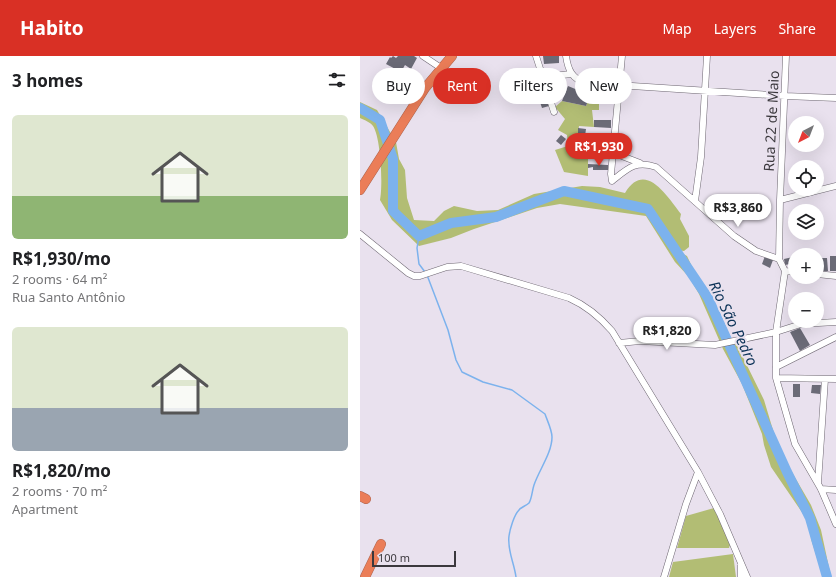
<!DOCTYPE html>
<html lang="en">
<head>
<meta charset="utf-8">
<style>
  body { margin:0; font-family:"Noto Sans",sans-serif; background:#f2f2f2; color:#202124; height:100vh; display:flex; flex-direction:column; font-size:15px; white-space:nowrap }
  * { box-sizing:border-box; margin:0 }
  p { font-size:13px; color:#757577 }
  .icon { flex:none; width:22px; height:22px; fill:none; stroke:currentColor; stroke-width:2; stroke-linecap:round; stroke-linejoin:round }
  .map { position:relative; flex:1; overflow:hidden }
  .side { display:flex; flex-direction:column; background:#fff; width:360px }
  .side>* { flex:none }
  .banner { position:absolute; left:12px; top:12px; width:380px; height:36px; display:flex; gap:8px }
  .needle { width:26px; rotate:222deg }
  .tools { position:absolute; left:428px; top:60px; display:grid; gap:8px }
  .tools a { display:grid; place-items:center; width:36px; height:36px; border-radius:50%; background:#fff; box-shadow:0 4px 16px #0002; font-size:20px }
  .scale { position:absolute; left:12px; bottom:10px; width:84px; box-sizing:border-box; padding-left:4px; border:2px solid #3b383d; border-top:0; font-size:11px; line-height:14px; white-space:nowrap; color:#3b383d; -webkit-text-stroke:3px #e9e1ee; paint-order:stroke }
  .price { position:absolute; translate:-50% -34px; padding:0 9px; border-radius:14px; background:#fff; color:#222; font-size:13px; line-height:26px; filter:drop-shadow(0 1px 2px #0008) }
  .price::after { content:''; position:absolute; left:50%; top:24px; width:12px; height:9px; margin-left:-6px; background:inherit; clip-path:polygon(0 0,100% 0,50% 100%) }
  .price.on { background:#d93025; color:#fff }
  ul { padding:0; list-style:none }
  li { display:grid; align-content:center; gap:8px; height:212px; padding:0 12px }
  li span { display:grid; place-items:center; height:124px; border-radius:6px; color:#555 }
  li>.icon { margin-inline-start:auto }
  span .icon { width:72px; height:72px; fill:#fffc; stroke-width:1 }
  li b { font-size:17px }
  h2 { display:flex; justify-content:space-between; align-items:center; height:48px; padding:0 12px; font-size:17px }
  .chip { padding:0 14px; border-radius:18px; background:#fff; box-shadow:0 4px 16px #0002; font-size:14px; line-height:36px }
  .chip.on { background:#d93025; color:#fff }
  header { display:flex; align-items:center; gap:24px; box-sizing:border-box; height:56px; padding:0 20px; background:#d93025; color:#fff }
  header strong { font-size:19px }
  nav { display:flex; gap:22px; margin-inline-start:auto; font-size:14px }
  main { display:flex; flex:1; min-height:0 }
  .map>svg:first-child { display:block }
  .green { fill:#b2bd74 }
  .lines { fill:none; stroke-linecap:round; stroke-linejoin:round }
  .stream { stroke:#7cb2ed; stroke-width:1.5 }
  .river { stroke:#7cb2ed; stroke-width:10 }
  .building { fill:#6b6b77 }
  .minor-casing { stroke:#6d6671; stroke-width:7 }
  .highway-casing { stroke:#ad654f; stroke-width:10 }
  .minor { stroke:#fff; stroke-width:6 }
  .highway { stroke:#eb7d58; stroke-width:9 }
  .labels { text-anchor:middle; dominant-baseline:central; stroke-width:4; stroke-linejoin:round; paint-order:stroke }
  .street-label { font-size:14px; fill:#3b383d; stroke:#e9e1ee }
  .water-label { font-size:15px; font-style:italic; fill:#0b3257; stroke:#e9e1ee }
</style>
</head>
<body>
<header>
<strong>Habito</strong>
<nav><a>Map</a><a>Layers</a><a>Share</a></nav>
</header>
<main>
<section class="side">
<h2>3 homes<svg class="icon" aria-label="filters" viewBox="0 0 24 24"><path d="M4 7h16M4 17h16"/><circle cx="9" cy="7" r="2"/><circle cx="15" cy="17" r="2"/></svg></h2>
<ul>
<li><span style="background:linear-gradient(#dfe7d0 65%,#8fb573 0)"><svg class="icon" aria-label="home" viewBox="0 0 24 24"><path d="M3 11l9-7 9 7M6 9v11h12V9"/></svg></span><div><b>R$1,930/mo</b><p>2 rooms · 64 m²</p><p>Rua Santo Antônio</p></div></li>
<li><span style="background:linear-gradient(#dfe7d0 65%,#9aa5b1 0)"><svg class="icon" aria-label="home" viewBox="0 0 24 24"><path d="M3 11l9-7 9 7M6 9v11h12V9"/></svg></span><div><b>R$1,820/mo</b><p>2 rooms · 70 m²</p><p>Apartment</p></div></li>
</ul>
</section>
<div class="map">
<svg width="476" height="521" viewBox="0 0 476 521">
  <rect width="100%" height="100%" fill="#e9e1ee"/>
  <path class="green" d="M202 45 226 50 228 45 239 46V54H232L234 71 219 70 218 78 222 80 223 101 228 102V120L204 116 195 94 208 90 207 79 198 74 205 63 195 51Z
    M0 46 17 54 36 86 39 103 45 114 47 142 54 164 74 165 84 155 94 150 117 155 138 154 174 138 222 130 240 131 265 137C285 104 307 140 321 158L320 163 329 180V191L324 195 316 194 327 200 369 289 376 287 404 344 419 394 451 449 461 474 471 521H463L451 483 450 468 411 411 404 389 402 378 382 328 363 293 339 238 329 221 315 206 286 160 200 148 177 152 114 173 91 182 59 190 32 164 20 144C23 130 21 82 13 70 10 66 4 64 0 62Z
    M354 452 370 489 369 492H317L326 460Z
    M373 498 376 521H309L313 506Z"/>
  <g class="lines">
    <path class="stream" d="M59 180 57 192 59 208 65 216
      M67 219 88 274 96 304 102 316 123 326 152 334 185 358C187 364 192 374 192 381 192 397 179 414 174 429 172 435 172 442 169 447 166 450 161 451 159 454 154 459 150 473 149 480 147 494 154 506 156 521"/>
    <path class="river" d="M0 52 20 64 33 103V155L59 180 91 167 136 161 204 135 288 153 348 242 427 416 450 462 467 521"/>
  </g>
  <path class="building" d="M33 0 36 2 38 0H54L57 2 51 13 45 9 41 16 26 8 30 1 31 2Z
    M183 0H199V7L184 8Z
    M177 14 182 28 173 32 171 25 172 24H171L169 18Z
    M182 29 184 35 175 38 173 32Z
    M208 30 230 39 226 50 202 45Z
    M187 43 189 50 182 52 180 46Z
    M234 64H251V72L234 71Z
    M218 72 226 73 225 80 249 83V89L223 86 222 80 218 78Z
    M201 79 206 83 201 89 196 85Z
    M228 108 248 109V114H233V111L228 112Z
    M405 200 413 204 410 212 402 208Z
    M470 200H476V215H470Z
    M433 201 435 207 425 209 424 203Z
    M459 202H467L468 215 460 216Z
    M440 272 450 289 440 295 430 276Z
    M433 328H440V341H433Z
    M452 329H461L460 338 451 337Z"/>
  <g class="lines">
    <g class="minor-casing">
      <path id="minor" d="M63 0 81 12
        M176 0 194 56
        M206 0C208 14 212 23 226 27L425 40 476 42
        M262 0 251 118 252 125C268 112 276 104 296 111L374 180 396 195 419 203
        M426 0 420 144 419 203 425 215 416 276V322L435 388 461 433 476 468
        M182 21 212 18
        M254 97 280 107
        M420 144 476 130
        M335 145 341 101 347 0
        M0 178 48 217 54 220H60L87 211 101 210 209 242C227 250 239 260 252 275L338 416 326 448 304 521
        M425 215 435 216
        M457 218 476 220
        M259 287 280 285 355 289 416 276 441 268 476 266
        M416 311 476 281
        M416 322 476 323
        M338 416 360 458 387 521
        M458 427 465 323
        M461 433 476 434
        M381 521V509"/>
    </g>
    <g class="highway-casing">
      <path id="highway" d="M0 134 65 32 92 0
        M0 440 6 443
        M5 521 21 488"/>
    </g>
    <use href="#minor" class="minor"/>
    <use href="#highway" class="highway"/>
  </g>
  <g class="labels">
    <g class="street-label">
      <text transform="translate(411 65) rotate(-87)">Rua 22 de Maio</text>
    </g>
    <g class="water-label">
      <text transform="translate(374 267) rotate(64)">Rio São Pedro</text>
    </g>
  </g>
</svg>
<div class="tools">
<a><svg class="needle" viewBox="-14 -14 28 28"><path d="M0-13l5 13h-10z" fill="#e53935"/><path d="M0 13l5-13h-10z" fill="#757577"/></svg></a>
<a><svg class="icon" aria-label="locate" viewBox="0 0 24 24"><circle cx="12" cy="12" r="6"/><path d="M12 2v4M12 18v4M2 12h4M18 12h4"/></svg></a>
<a><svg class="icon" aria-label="layers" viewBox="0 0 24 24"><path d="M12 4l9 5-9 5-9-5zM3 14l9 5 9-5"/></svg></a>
<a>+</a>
<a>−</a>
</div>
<div class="scale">100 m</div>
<b class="price on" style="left:239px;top:111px">R$1,930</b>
<b class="price" style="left:378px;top:172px">R$3,860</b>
<b class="price" style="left:307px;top:295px">R$1,820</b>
<div class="banner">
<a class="chip">Buy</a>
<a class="chip on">Rent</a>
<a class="chip">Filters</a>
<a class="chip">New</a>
</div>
</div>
</main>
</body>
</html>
